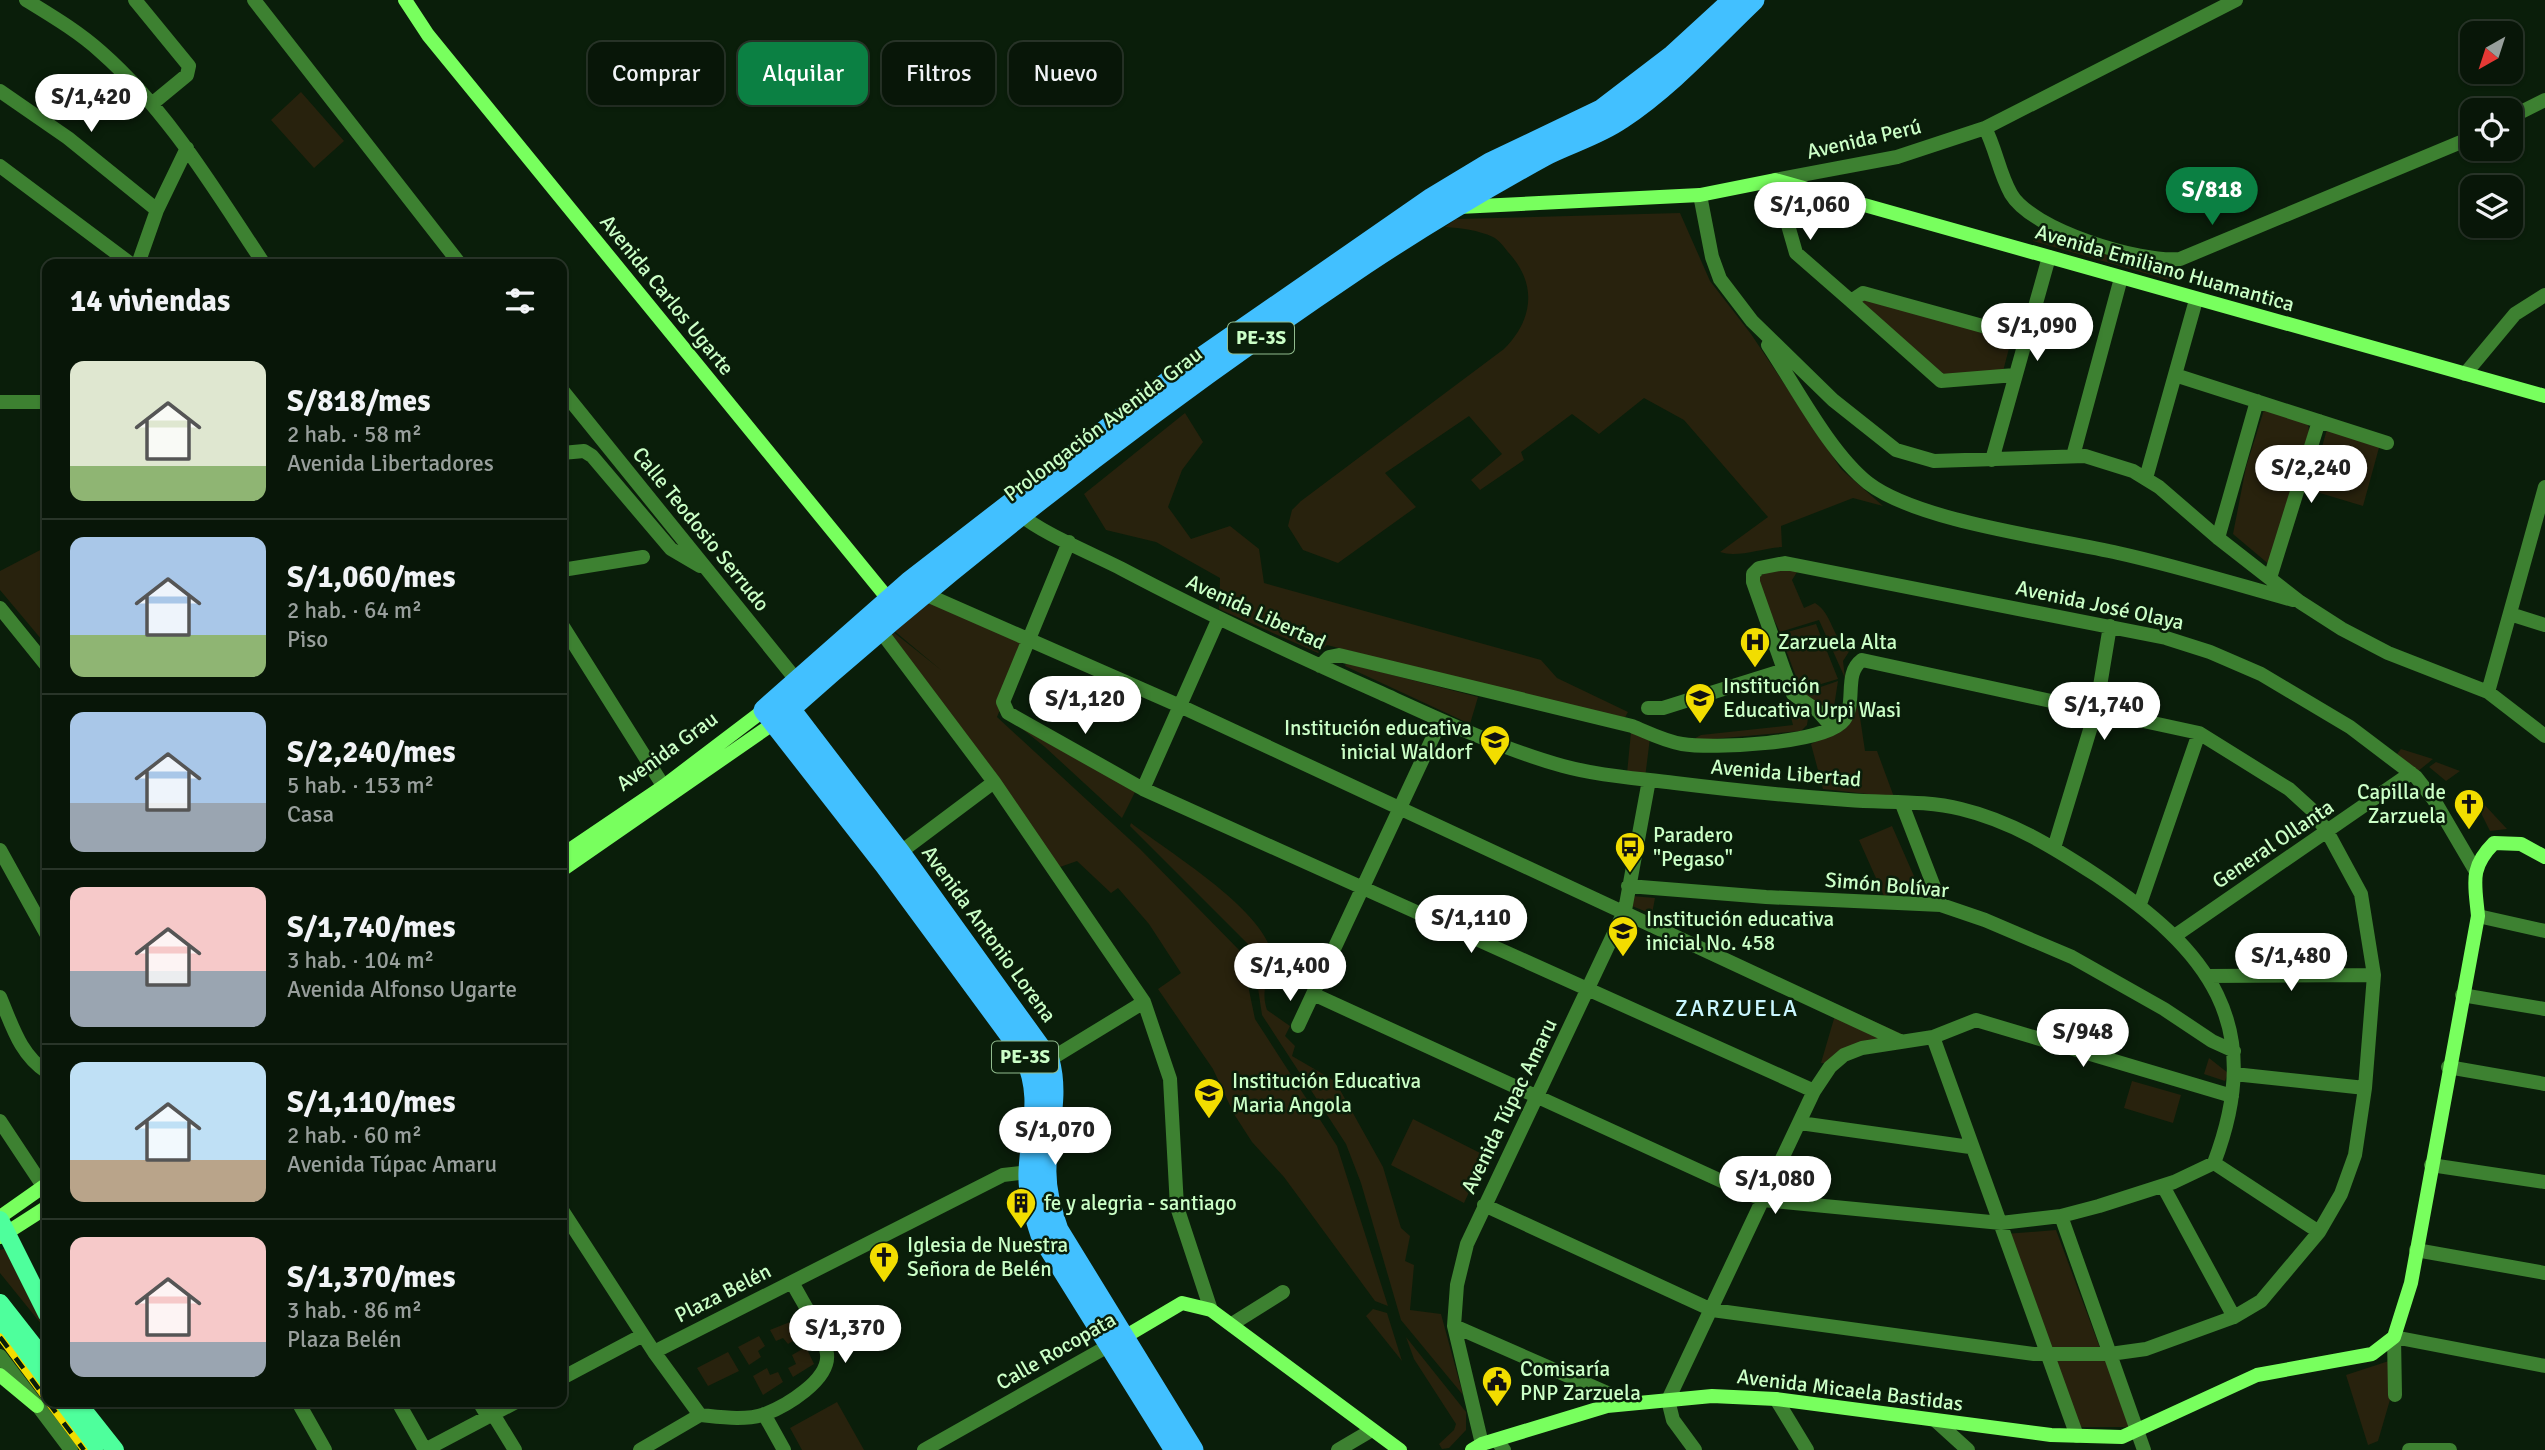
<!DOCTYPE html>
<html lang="es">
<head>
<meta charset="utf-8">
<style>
  body { margin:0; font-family:Signika,sans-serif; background:#111f12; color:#f1f3f6; height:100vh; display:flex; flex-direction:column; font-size:26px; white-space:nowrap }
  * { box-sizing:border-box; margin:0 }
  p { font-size:23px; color:#989f9c }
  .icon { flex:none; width:38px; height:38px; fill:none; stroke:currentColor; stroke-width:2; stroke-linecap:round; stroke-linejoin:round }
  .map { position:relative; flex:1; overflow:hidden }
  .side { position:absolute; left:42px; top:259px; width:525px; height:1148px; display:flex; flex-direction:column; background:#081608; border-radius:14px; box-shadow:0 2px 5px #0004,0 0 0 2px #293529 }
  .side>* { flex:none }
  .top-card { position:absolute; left:588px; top:42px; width:665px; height:63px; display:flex; gap:14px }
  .needle { width:46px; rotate:219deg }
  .tools { position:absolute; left:2460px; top:21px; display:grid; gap:14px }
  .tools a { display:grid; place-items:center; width:63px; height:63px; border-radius:14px; background:#081608; box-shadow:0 2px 5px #0004,0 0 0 2px #293529; font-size:35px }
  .price { position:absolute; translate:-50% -60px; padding:0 16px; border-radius:24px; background:#fff; color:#222; font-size:23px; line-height:46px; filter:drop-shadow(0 2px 4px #0008) }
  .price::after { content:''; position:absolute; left:50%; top:42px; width:21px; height:16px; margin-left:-10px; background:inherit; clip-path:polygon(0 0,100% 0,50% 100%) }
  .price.active { background:#0b8043; color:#fff }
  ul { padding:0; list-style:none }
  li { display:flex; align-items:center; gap:21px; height:175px; padding:0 28px }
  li+li { border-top:2px solid #293529 }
  li span { display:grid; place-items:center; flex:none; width:196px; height:140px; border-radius:14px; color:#555 }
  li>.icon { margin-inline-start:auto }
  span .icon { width:84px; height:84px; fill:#fffc; stroke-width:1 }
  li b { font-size:30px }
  h2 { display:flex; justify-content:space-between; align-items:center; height:84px; padding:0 28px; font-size:30px }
  .pill { padding:0 24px; border-radius:14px; background:#081608; box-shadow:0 2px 5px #0004,0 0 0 2px #293529; font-size:24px; line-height:63px }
  .pill.active { background:#0b8043; color:#fff }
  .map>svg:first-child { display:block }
  .green { fill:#28220d }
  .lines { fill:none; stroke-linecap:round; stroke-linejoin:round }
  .street { stroke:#3d8131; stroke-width:14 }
  .secondary { stroke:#78ff5e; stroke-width:14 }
  .primary { stroke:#4eff9c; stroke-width:18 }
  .highway { stroke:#42c0ff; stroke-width:21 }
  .rail-casing { stroke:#f2dd00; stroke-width:7 }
  .rail { stroke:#0a1e0a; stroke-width:4.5; stroke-dasharray:13; stroke-linecap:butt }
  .labels { text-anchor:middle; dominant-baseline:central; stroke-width:5; stroke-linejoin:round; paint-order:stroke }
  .shield { fill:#0a1e0a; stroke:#91bc8e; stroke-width:2 }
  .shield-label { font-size:19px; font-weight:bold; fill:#cbffc7 }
  .street-label { font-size:21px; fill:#cbffc7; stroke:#0a1e0a }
  .poi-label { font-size:21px; fill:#cbffc7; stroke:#0a1e0a; text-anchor:start }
  .neighbourhood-label { font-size:23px; letter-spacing:2px; fill:#c9f6ff; stroke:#0a1e0a }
</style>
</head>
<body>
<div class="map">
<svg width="2545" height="1450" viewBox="0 0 2545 1450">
  <rect width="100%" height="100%" fill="#0a1e0a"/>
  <path class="green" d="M301 92 344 141 314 168 271 120Z
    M1680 213 1710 281 1751 334 1841 469 1883 506 1853 498 1781 526 1782 547C1762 548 1737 558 1720 552L1768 517 1684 420 1644 398 1599 434 1572 414 1521 452 1524 460 1480 490 1471 480 1502 454 1469 416 1385 473 1416 507 1338 563 1303 550 1288 526 1292 510 1301 501 1504 349C1533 320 1538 284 1508 252 1504 247 1499 240 1493 237 1478 230 1461 228 1445 227L1456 219Z
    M2037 229 2132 264 2174 270 2172 281 2033 241Z
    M1865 295 2012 337 2002 375 1940 376 1858 305Z
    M2264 410 2308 424 2309 431 2271 566 2233 534 2246 467Z
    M1185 413 1203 442 1182 470 1168 507 1191 539 1230 526 1259 549 1264 583 1541 660 1557 678 1628 712 1623 721 1327 645 1318 653 1219 609 1220 578 1156 542 1106 530 1084 494Z
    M2327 429 2380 444 2363 506 2310 490Z
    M46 547 47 549V646L0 590V571Z
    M1785 569 1797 572 1792 580 1804 608 1815 603C1833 614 1832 640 1850 650L1843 661 1845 678 1819 620 1780 632 1757 586 1759 577 1766 572Z
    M921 598 1028 642 997 717 1140 849 1241 952 1255 1019 1337 1146 1388 1306 1375 1301 1284 1177 1252 1142 1234 1114 1213 1069 1158 989 1181 973 1149 924 1118 888 1111 893 1077 861 1057 868 887 634 892 631 941 670 892 629Z
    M1816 624 1838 679 1801 690 1780 634Z
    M1346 663 1478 697 1470 724 1345 666Z
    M1838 681 1833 713 1803 693Z
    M1858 704 1865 751H1877L1894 797 1823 789 1811 744 1843 729Z
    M1788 706 1808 718 1807 725 1801 731 1690 741 1701 735 1793 725Z
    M1007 717 1135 792 1122 818 1045 747Z
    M1631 732 1650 738 1644 786 1626 784Z
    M2401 749 2433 759 2417 772 2397 754Z
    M2436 762 2460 771 2446 781 2429 767Z
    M2480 800 2507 829 2490 831 2476 803Z
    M1131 823C1170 853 1260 907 1272 953 1276 971 1258 983 1267 1010L1290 1026 1285 1036 1295 1046 1292 1056 1335 1081 1383 1167 1401 1228 1410 1236 1405 1261 1414 1265 1410 1310 1441 1314 1463 1395 1401 1320 1361 1183 1346 1144 1262 1015 1252 948 1130 826Z
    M1892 826 1917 883 1884 896 1859 840Z
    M1632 896 1655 898 1652 914 1632 906Z
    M1838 1005 1902 1034 1842 1053 1826 1063H1821Z
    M2209 1058 2228 1073 2225 1081 2204 1074Z
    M2132 1081 2181 1095 2173 1123 2124 1108Z
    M1413 1119 1486 1156 1464 1203 1391 1165Z
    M2056 1230 2100 1348 2049 1349 2005 1234Z
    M8 1248 47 1328V1331L0 1273V1250Z
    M1373 1309 1387 1313 1402 1361 1366 1316Z
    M793 1318 802 1335 788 1344 783 1338 776 1341 770 1330 790 1322Z
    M759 1336 765 1346 758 1351 761 1357 749 1365 738 1347Z
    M1406 1337 1466 1412V1430L1449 1448 1442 1449 1439 1444 1454 1430 1456 1424 1414 1359Z
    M806 1347 814 1364 793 1377 788 1368 796 1364 792 1355Z
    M728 1352 739 1371 708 1386 697 1368Z
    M2052 1359H2107L2129 1427H2077Z
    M2395 1359 2396 1379 2378 1441 2368 1445 2346 1375Z
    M767 1368 770 1375 778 1372 783 1382 763 1395 753 1376Z
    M837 1402 864 1450H802L790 1428Z"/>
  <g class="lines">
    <path class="street" d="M26 0C52 16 79 32 101 52 169 112 214 189 264 264
      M135 0 189 66 187 75 153 103
      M254 0 460 264
      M0 91 68 138 157 210
      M2511 117 2545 100
      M1985 128C1996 149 1999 173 2011 194 2032 230 2140 263 2180 259L2473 137
      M0 166 131 264
      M1700 195 1712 257 1720 279 1752 321 1833 400 1896 450 1934 461 2085 456 2133 471 2159 487 2218 538 2300 602 2342 629 2388 653 2488 692 2545 736
      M138 264 157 210 187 148
      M338 264H343
      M1851 301 1796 253 1775 180 1897 157 1985 128 2236 0
      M1768 345C1796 387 1830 453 1868 483 1919 522 2052 538 2118 553 2177 566 2235 584 2293 600
      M2465 374 2515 314 2545 295
      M2015 375 1941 381 1851 301 1863 293 2026 338
      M2175 375 2387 443
      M562 390 802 687
      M0 402H47
      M562 453 584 451 592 456 671 549 700 566
      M2073 456 2121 278
      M1992 460 2049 257
      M2146 478 2196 300
      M1016 511C1038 532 1093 554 1122 569 1207 614 1293 654 1381 693 1436 718 1504 750 1563 766 1600 776 1637 778 1675 783 1732 790 1790 796 1848 800 1884 803 1925 800 1961 809 2011 821 2053 847 2096 875 2209 950 2267 1024 2214 1163L2174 1182 2099 1206 2061 1216 2001 1223 1763 1200 1313 994
      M2218 538 2257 401
      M1069 542 1003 702 1008 713 1143 789 1814 1091
      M562 570 643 557
      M2270 578 2319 421
      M918 591 1180 706 1902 1042
      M0 608 47 666
      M2510 614 2545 625
      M562 625 669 795
      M876 625 994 782 1144 1002 1170 1079 1177 1207 1211 1310
      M1320 666 1329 657 1339 655 1632 726C1649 733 1664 741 1682 744 1712 749 1826 744 1844 720 1857 702 1843 674 1862 660L2199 733 2289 789 2311 809 2328 833 2361 894 2374 975 2365 1088 2355 1155 2341 1194 2319 1232 2261 1301 2234 1317 2146 1349 2110 1354H2034L1712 1310 1484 1205
      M1784 670 1793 694 1818 711 1833 728
      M2488 692 2545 487
      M1648 708H1663L1784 670 1753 582V574L1759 568 1785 563 2166 638 2210 652 2261 674 2350 727 2416 777 2434 800 2475 870
      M1143 789 1218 620
      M1902 804 1941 905
      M2054 848 2096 710 2110 626
      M0 850 47 935
      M894 857 994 782
      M1628 886 1766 897 1941 905 1985 920 2072 957 2164 1009 2212 1041 2234 1051
      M2140 904 2199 733
      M2478 916 2545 931
      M2176 935 2411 773
      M2208 976 2374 975
      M2462 995 2545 1009
      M0 997C12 1025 20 1055 47 1072
      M1298 1026 1441 720
      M1933 1037 2077 1436
      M1049 1060 1144 1002
      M2448 1067 2545 1084
      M2234 1074 2365 1088
      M0 1121 43 1186
      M1800 1123 1970 1147
      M2214 1163 2319 1232
      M2431 1165 2545 1182
      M2163 1186 2234 1317
      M562 1210 654 1352 700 1415C720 1417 745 1421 765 1414 786 1406 830 1380 827 1354 825 1336 801 1300 792 1282
      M2061 1216 2144 1450
      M2416 1250 2545 1273
      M1232 1324 1283 1292
      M1454 1326 1630 1403
      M654 1352 1003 1175 1029 1172 1034 1166
      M0 1356 71 1450
      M562 1378 643 1335
      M2395 1395 2394 1337 2545 1366
      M1776 1399 1807 1450
      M298 1402 325 1450
      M398 1402 425 1450
      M479 1402 488 1417
      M493 1414 515 1450
      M764 1414 784 1450
      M1935 1420 1968 1450
      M1497 1441 1504 1450
      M1482 1444 1454 1326 1457 1285 1467 1244 1625 910 1649 780
      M425 1450 516 1402
      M640 1450 700 1415
      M924 1450 1110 1345
      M1338 1450 1372 1430
      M1695 1450 1673 1420 1668 1400 1814 1091 1830 1067 1844 1055 1862 1048 1933 1037 1976 1020 2232 1096
      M2409 1450H2450"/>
    <path class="secondary" d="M405 0 428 35 894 606
      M1459 207 1700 195 1775 180 2545 396
      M562 855 664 786 764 710
      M562 870 774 723
      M0 1217 47 1184
      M0 1237 47 1207
      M1116 1342 1182 1303 1211 1310 1400 1450
      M0 1375 37 1406
      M1472 1450 1482 1444 1607 1406 1712 1396 1776 1399 2051 1435 2122 1437 2257 1375 2372 1354 2394 1337 2411 1283 2478 916C2475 883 2469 868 2494 843L2521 844 2545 857"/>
    <path class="primary" d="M0 1220 47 1314
      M0 1303 47 1363
      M0 1322 47 1386
      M59 1402 94 1450
      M77 1402 115 1450"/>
    <path class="highway" d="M783 700 900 853 1049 1060C1059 1096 1047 1130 1046 1167 1045 1189 1051 1209 1058 1230L1193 1450
      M774 723C959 557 1158 403 1365 264 1424 225 1482 190 1544 156 1569 143 1598 135 1621 119 1671 86 1711 41 1754 0
      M1175 1450 1041 1235C1034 1214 1028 1193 1029 1171 1031 1128 1044 1096 1024 1054L885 865 764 710 909 582 1178 374 1432 198 1490 163 1601 110 1673 55 1733 0"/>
    <g class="rail-casing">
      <path id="rail" d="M0 1337 47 1400
        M48 1402 84 1450"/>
    </g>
    <use href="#rail" class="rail"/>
  </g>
  <defs>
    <g id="hospital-pin" transform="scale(1.575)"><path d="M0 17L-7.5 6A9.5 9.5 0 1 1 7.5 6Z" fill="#f2dd00" stroke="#0a1e0a"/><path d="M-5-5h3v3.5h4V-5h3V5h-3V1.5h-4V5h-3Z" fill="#111"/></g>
    <g id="school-pin" transform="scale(1.575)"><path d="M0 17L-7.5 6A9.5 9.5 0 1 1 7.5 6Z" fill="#f2dd00" stroke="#0a1e0a"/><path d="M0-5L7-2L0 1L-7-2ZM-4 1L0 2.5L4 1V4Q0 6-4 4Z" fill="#111"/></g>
    <g id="church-pin" transform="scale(1.575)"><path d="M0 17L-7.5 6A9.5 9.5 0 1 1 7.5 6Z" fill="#f2dd00" stroke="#0a1e0a"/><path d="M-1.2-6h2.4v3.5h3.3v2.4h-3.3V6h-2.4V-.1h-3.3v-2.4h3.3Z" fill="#111"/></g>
    <g id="bus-pin" transform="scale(1.575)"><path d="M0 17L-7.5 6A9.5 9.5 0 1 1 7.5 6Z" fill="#f2dd00" stroke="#0a1e0a"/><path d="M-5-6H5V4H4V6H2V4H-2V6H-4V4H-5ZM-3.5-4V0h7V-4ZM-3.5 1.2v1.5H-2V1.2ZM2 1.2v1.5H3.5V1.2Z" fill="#111"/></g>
    <g id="building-pin" transform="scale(1.575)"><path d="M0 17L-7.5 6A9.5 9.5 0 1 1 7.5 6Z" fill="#f2dd00" stroke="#0a1e0a"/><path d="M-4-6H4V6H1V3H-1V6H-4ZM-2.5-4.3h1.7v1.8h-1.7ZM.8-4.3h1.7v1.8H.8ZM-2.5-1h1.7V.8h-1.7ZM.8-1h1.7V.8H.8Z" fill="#111"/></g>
    <g id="civic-pin" transform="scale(1.575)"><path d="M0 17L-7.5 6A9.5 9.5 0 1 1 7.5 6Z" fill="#f2dd00" stroke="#0a1e0a"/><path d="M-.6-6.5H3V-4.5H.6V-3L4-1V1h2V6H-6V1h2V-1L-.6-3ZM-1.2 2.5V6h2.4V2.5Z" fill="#111"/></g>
  </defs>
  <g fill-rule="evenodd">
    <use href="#hospital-pin" x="1755" y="642"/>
    <use href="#school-pin" x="1700" y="698"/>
    <use href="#school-pin" x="1495" y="740"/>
    <use href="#church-pin" x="2469" y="804"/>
    <use href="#bus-pin" x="1630" y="847"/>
    <use href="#school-pin" x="1623" y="931"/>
    <use href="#school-pin" x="1209" y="1093"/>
    <use href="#building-pin" x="1021" y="1203"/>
    <use href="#church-pin" x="884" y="1257"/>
    <use href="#civic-pin" x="1497" y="1381"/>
  </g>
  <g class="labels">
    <g class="shield">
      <rect x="1228" y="322.5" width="66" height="31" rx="5"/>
      <rect x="992" y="1041.5" width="66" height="31" rx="5"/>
    </g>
    <g class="shield-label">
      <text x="1261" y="338">PE-3S</text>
      <text x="1025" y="1057">PE-3S</text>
    </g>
    <g class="street-label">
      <text transform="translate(1864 139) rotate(-13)">Avenida Perú</text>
      <text transform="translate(2165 268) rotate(16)">Avenida Emiliano Huamantica</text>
      <text transform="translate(667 295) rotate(51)">Avenida Carlos Ugarte</text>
      <text transform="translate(1103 424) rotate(-37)">Prolongación Avenida Grau</text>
      <text transform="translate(701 529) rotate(51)">Calle Teodosio Serrudo</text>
      <text transform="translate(2100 605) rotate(12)">Avenida José Olaya</text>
      <text transform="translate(1256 612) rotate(25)">Avenida Libertad</text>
      <text transform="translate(667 751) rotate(-36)">Avenida Grau</text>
      <text transform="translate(1786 773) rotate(5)">Avenida Libertad</text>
      <text transform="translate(2273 844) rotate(-34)">General Ollanta</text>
      <text transform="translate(1887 885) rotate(5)">Simón Bolívar</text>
      <text transform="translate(989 934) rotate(54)">Avenida Antonio Lorena</text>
      <text transform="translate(1509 1106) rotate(-64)">Avenida Túpac Amaru</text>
      <text transform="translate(723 1293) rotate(-27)">Plaza Belén</text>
      <text transform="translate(1056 1351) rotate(-30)">Calle Rocopata</text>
      <text transform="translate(1850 1390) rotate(7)">Avenida Micaela Bastidas</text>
    </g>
    <g class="poi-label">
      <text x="1778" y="642">Zarzuela Alta</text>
      <text x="1723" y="686">Institución<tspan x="1723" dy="24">Educativa Urpi Wasi</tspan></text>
      <text x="1472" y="728" text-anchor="end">Institución educativa<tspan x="1472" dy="24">inicial Waldorf</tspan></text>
      <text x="2446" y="792" text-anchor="end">Capilla de<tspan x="2446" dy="24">Zarzuela</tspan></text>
      <text x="1653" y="835">Paradero<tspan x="1653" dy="24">"Pegaso"</tspan></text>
      <text x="1646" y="919">Institución educativa<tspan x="1646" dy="24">inicial No. 458</tspan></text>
      <text x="1232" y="1081">Institución Educativa<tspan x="1232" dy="24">Maria Angola</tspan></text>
      <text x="1044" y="1203">fe y alegria - santiago</text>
      <text x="907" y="1245">Iglesia de Nuestra<tspan x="907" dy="24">Señora de Belén</tspan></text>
      <text x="1520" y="1369">Comisaría<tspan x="1520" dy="24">PNP Zarzuela</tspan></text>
    </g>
    <g class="neighbourhood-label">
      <text x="1737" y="1008">ZARZUELA</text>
    </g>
  </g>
</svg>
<div class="tools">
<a><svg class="needle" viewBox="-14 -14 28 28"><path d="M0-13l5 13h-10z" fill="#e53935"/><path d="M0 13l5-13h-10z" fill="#989f9c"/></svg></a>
<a><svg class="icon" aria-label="locate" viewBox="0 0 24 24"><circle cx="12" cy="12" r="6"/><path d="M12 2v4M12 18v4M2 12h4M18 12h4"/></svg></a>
<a><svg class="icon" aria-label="layers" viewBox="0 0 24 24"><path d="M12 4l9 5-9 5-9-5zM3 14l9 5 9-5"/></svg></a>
</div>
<b class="price" style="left:91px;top:134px">S/1,420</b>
<b class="price active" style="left:2212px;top:227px">S/818</b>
<b class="price" style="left:1810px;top:242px">S/1,060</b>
<b class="price" style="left:2037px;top:363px">S/1,090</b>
<b class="price" style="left:2311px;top:505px">S/2,240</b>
<b class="price" style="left:1085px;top:736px">S/1,120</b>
<b class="price" style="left:2104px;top:742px">S/1,740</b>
<b class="price" style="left:1471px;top:955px">S/1,110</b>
<b class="price" style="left:2291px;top:993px">S/1,480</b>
<b class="price" style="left:1290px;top:1003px">S/1,400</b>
<b class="price" style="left:2083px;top:1069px">S/948</b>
<b class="price" style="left:1055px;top:1167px">S/1,070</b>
<b class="price" style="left:1775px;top:1216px">S/1,080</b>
<b class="price" style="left:845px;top:1365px">S/1,370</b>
<div class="top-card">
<a class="pill">Comprar</a>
<a class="pill active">Alquilar</a>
<a class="pill">Filtros</a>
<a class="pill">Nuevo</a>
</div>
<section class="side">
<h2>14 viviendas<svg class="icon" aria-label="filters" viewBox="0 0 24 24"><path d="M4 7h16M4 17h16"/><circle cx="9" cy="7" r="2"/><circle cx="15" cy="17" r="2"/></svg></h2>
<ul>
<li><span style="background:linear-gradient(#dfe7d0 75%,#8fb573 0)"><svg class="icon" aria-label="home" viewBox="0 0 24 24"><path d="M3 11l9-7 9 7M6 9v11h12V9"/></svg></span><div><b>S/818/mes</b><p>2 hab. · 58 m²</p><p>Avenida Libertadores</p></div></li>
<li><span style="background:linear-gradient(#a9c7e8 70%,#8fb573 0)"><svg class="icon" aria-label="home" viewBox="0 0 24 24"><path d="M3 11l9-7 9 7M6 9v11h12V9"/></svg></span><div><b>S/1,060/mes</b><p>2 hab. · 64 m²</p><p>Piso</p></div></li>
<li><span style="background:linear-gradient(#a9c7e8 65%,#9aa5b1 0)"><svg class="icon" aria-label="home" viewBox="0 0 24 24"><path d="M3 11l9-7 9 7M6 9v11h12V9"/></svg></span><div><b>S/2,240/mes</b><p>5 hab. · 153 m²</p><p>Casa</p></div></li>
<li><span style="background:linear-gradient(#f6c9c9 60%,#9aa5b1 0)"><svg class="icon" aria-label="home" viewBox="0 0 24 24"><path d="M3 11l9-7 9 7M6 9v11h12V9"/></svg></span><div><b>S/1,740/mes</b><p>3 hab. · 104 m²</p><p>Avenida Alfonso Ugarte</p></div></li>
<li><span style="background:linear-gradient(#bfe0f5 70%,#b9a48a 0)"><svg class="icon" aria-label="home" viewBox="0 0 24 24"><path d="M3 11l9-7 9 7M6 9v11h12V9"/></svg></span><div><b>S/1,110/mes</b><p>2 hab. · 60 m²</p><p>Avenida Túpac Amaru</p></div></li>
<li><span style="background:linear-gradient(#f6c9c9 75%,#9aa5b1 0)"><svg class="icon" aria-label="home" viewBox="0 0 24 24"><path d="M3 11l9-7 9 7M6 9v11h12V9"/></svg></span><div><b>S/1,370/mes</b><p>3 hab. · 86 m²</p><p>Plaza Belén</p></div></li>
</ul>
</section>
</div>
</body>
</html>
